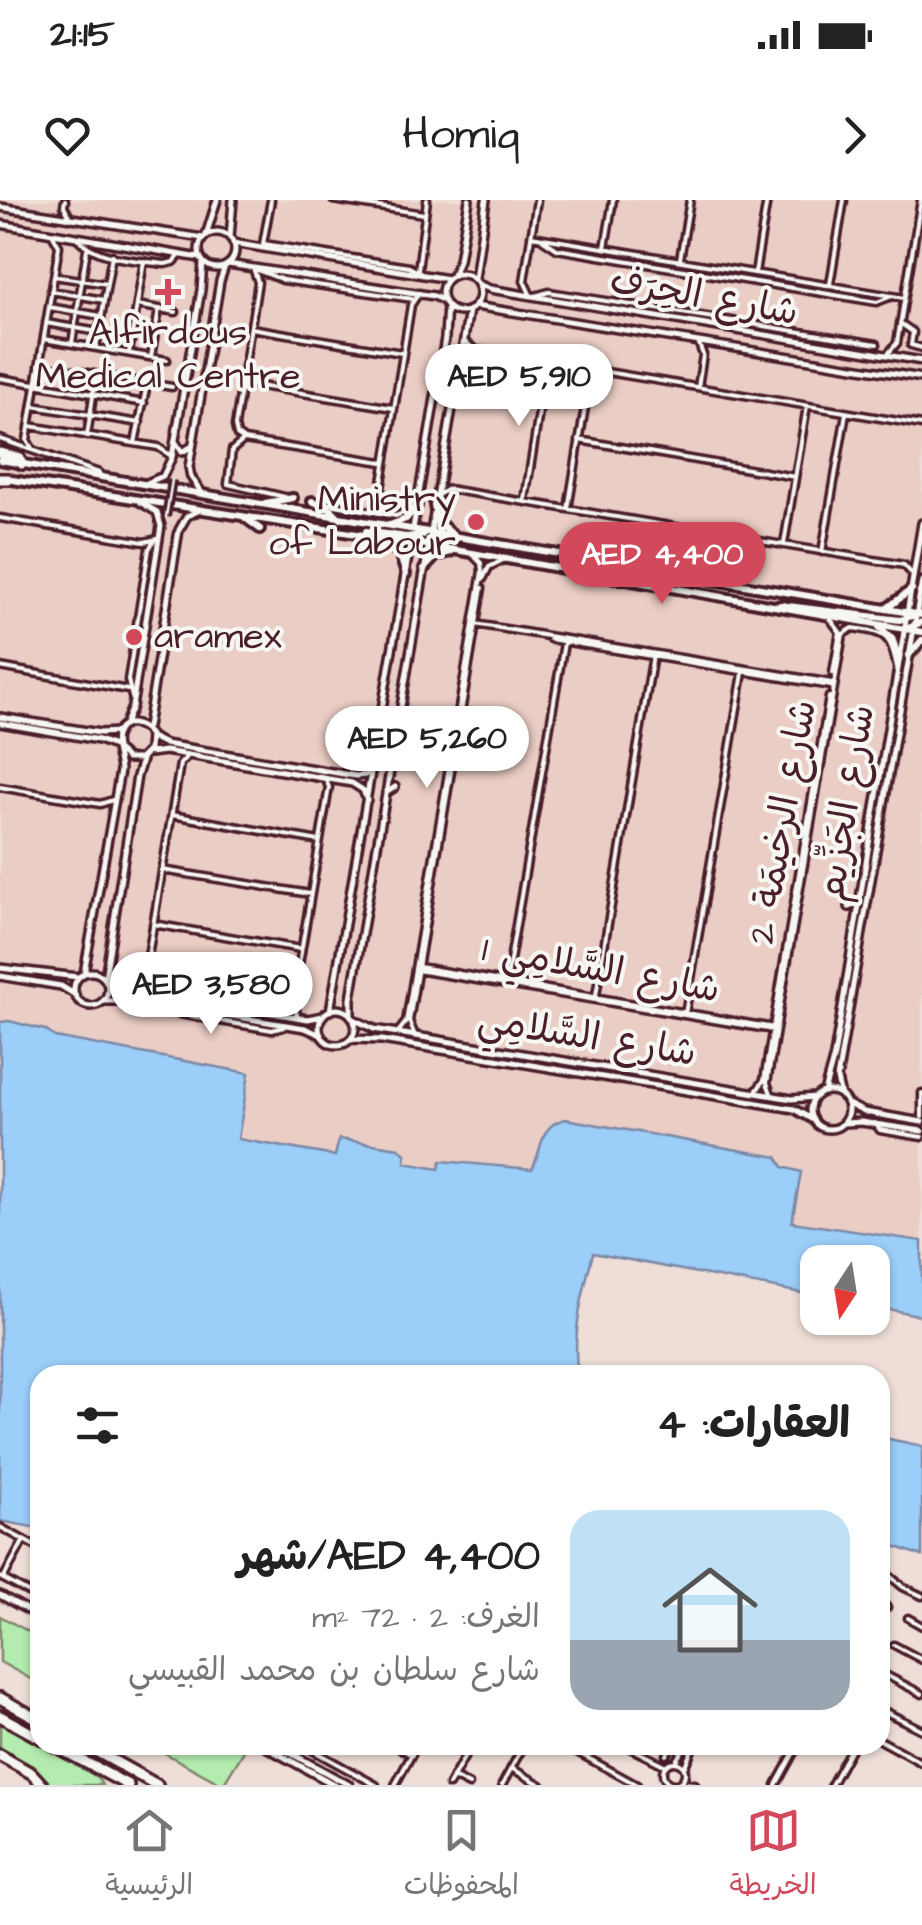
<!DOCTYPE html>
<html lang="ar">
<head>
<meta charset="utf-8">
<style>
  body { margin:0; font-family:"Architects Daughter","Playpen Sans Arabic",sans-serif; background:#f2f2f2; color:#222; direction:rtl; height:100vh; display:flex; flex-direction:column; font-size:38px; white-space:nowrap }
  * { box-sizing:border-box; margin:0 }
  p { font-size:32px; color:#767676 }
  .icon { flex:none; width:55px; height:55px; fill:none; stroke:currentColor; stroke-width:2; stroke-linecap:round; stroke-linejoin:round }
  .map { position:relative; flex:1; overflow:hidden; direction:ltr }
  .panel { position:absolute; left:30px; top:1165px; width:860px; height:390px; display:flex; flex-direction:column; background:#fff; border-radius:30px; box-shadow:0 2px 8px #0004; direction:rtl }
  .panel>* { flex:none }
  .needle { width:65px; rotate:192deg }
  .fabs { position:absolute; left:800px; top:1045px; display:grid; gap:20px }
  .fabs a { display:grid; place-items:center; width:90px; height:90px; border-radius:20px; background:#fff; box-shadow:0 2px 8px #0004; font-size:50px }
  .price { position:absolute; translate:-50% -85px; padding:0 22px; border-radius:35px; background:#fff; color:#222; font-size:32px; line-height:65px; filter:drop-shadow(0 2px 5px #0008) }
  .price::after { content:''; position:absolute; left:50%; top:60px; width:30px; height:22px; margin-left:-15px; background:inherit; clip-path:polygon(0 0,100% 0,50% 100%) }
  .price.on { background:#d1495b; color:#fff }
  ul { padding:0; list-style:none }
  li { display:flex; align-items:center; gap:30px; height:250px; padding:0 40px }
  li span { display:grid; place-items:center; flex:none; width:280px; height:200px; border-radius:30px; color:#555 }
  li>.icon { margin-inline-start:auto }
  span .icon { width:120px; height:120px; fill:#fffc; stroke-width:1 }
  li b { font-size:42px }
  h2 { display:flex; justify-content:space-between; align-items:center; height:120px; padding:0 40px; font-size:42px }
  .status { display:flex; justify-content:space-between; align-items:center; height:70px; padding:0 50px; background:#fff; direction:ltr }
  .status svg { height:28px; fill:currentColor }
  header { display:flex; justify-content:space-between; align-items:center; height:130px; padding:0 40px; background:#fff; font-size:45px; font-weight:600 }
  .tabs { display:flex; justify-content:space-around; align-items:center; height:140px; border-top:2px solid #e0e0e0; background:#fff; font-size:28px; color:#767676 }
  .tabs a { display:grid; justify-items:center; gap:5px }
  .tabs .on { color:#d1495b }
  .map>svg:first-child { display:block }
  .built { fill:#eacdc4 }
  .green { fill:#b4ecaf; stroke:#7f866d; stroke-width:2.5 }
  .water { fill:#9bcef8; stroke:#7b88a6; stroke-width:2.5 }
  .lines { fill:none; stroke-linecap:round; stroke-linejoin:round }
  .minor-casing { stroke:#4a1f2b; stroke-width:11 }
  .tertiary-casing { stroke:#4a1f2b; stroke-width:12 }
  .secondary-casing { stroke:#4a1f2b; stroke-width:14 }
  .trunk-casing { stroke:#4a1f2b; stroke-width:16 }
  .motorway-casing { stroke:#4a1f2b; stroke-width:16 }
  .minor { stroke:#f6f6f2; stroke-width:4 }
  .tertiary { stroke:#f6f6f2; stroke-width:5 }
  .secondary { stroke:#f6f6f2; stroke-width:6 }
  .trunk { stroke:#f6f6f2; stroke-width:9 }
  .motorway { stroke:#f6f6f2; stroke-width:9 }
  .pedestrian-bridge-casing { stroke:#4a1f2b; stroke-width:10; stroke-linecap:butt }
  .pedestrian-bridge { stroke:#f6f6f2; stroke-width:2.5 }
  .poi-dot { fill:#d1495b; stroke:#f6f6f2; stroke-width:4 }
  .labels { text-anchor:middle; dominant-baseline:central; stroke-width:8; stroke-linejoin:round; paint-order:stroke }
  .street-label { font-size:38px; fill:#4a1f2b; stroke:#f6f6f2 }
  .poi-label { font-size:38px; fill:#4a1f2b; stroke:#f6f6f2 }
</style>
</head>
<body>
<div class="status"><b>21:15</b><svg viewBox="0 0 49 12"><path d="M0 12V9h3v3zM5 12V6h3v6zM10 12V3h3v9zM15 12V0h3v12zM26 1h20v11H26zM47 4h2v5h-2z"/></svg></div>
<header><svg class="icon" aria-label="forward" viewBox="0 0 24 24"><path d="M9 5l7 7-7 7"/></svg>Homiq<svg class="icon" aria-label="heart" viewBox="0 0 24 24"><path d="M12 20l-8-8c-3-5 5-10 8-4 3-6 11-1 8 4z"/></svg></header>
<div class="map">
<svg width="922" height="1585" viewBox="0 0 922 1585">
  <rect width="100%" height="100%" fill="#efded7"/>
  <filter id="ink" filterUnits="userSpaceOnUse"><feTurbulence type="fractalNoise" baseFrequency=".01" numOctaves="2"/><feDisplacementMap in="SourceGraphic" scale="20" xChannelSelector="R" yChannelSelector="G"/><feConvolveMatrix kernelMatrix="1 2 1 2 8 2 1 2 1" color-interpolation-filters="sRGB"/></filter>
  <g filter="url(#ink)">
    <path class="built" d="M0 0H922V1041L792 1022 801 972 781 966 546 929 533 969 486 963H462L439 969 404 963 339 939 335 956 237 939 249 872 55 837 45 830 0 822Z"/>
    <path class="green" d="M0 1416 40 1438V1484L0 1462Z
      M0 1522 97 1577 102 1585H48L33 1569 0 1550Z
      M150 1545H234L244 1551 223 1585Z"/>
    <path class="water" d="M9 821 45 830 55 837 249 873 238 939 335 956 339 939 399 948 406 955 405 963 439 969 441 961 532 969C543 949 539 924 566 919L777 957 783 967 801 972 792 1022 922 1041V1116L873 1106 872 1062H818L817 1096 593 1053C584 1088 571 1136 578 1172L583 1175H40V1324L37 1328 0 1321V822Z
      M880 1237 922 1246V1356L880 1341Z"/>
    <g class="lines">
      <g class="minor-casing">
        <path id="minor" d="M65 0 64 6 71 19
          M333 0 424 14
          M531 36 904 98
          M76 37C96 60 136 60 165 64L174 62 180 55
          M542 39 557 49 877 102 892 96
          M263 44 271 0
          M264 44 409 67 420 73
          M605 48 613 0
          M680 59 690 0
          M257 70 283 80 413 99
          M418 70 427 0
          M755 73 767 0
          M54 76 107 84
          M830 84 844 0
          M51 91 104 100
          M531 96 524 81 537 0
          M535 96 549 92 877 144
          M137 105 176 112
          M49 107 101 116
          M46 123 99 132
          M900 123 913 132 911 145 922 148
          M251 128 402 153
          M44 139 167 160
          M465 142 476 150 922 225
          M72 143 87 49
          M96 148 112 55
          M129 153 144 61
          M887 155 897 143 921 0
          M151 157 159 109
          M39 165 172 187
          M0 178 144 203
          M242 183 393 208
          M698 187 703 155 699 144
          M33 206 140 223
          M30 226 158 247 170 255
          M87 236 96 176
          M0 239 99 273 102 278
          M244 240 232 250 228 284 285 297
          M244 240 237 235 235 226 258 82 253 68
          M244 240 382 262
          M579 240 795 277
          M135 243 147 184
          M33 250 27 240 59 46 53 35
          M436 296 448 289 904 365 913 375
          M525 300 547 162
          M324 303 396 316 411 309
          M568 309 591 171
          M372 310 379 301 411 105 419 93
          M0 318 144 342 157 339
          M784 344 807 206
          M822 352 846 213
          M649 369 659 357 665 325
          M483 379 489 367 503 360
          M829 417 840 432 833 473
          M475 424 832 483V487
          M550 439 831 486
          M0 467 128 490
          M132 497 128 480 149 349 154 341
          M0 587 100 604 113 600
          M172 615 319 641
          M162 670 310 694
          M153 724 301 749
          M419 767 774 828
          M417 770 773 830
          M142 784 154 783 281 804 294 810
          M506 784 564 443
          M135 791 141 784 146 768 180 564 188 555
          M596 795 653 455
          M139 801 162 811 272 830 284 827
          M685 814 743 473
          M297 817 294 794 329 587 325 578
          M399 831 406 822 482 371 481 363 472 354
          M415 836 409 821 482 388
          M755 893 764 880 829 497
          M922 893V917
          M772 896 767 883 843 434 853 428C886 433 890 434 897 467
          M875 923 880 930 922 937
          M0 1327 40 1349
          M880 1368 903 1387 922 1396
          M0 1377 40 1399
          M3 1379 24 1340
          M880 1403 887 1407
          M908 1418 922 1426
          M894 1445 922 1460
          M880 1472 922 1494
          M880 1509 922 1530
          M880 1540 922 1563
          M303 1545 376 1585
          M395 1545 412 1555
          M564 1545 637 1585
          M624 1545 664 1565
          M666 1555 672 1545
          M675 1562 686 1545
          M663 1573a11 11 0 1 1 22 0a11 11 0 1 1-22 0Z
          M511 1568 541 1585
          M684 1568 694 1545
          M453 1577 469 1585
          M680 1583 695 1584
          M395 1585 417 1545
          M449 1585 471 1545
          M502 1585 524 1545
          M776 1585 798 1545
          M831 1585 853 1545"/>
      </g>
      <g class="tertiary-casing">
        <path id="tertiary" d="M0 7 203 38
          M0 24 200 58
          M199 50a18 18 0 1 1 36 0a18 18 0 1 1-36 0Z
          M206 35 217 0
          M230 38 233 0
          M233 43 448 79
          M228 64 434 96 444 101
          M442 93a19 19 0 1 1 38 0a19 19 0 1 1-38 0Z
          M453 75 459 60 469 0
          M475 79 486 0
          M478 84 490 89 922 161
          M475 106 922 178
          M176 243 182 252 191 247
          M147 283 163 276 172 257 201 90 203 62
          M202 293 191 277 189 267 220 81 225 66
          M413 329 445 138 447 105
          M0 517 100 533 118 532
          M0 523 99 540 114 546
          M124 526 132 507 161 326 157 312 140 302
          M147 527 179 330 187 316 198 311
          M153 538 165 544 356 576 365 575 372 566
          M150 553 165 551 352 583 363 590 367 600
          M386 593 395 587
          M849 707 859 701
          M0 768 78 777
          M74 789a17 17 0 1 1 34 0a17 17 0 1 1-34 0Z
          M84 773 120 571C120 561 113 546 116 536 122 517 141 523 150 535L149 550 140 559H127L117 550
          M0 776 61 786 74 794
          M105 778 137 576 142 560
          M107 782 123 789 308 819 323 816
          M104 801H139L305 828 321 835
          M319 827a18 18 0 1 1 36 0a18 18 0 1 1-36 0Z
          M330 811 411 340
          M351 816V798L469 110
          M353 819 374 829 792 899 815 897
          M351 839 382 840 794 909 813 920
          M810 910a19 19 0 1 1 38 0a19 19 0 1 1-38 0Z
          M824 892 834 856 922 323
          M841 896 837 879 922 381
          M848 904 864 912 922 922
          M844 923 861 922 922 931
          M0 1395 40 1417
          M262 1545 335 1585
          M276 1545 349 1585
          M0 1553 33 1572 45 1585
          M0 1558 31 1575 40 1585"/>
      </g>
      <g class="secondary-casing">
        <path id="secondary" d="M0 260 922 415
          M6 279 427 345 922 432
          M312 301 332 310 341 319
          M265 303 293 298
          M434 305 437 321 457 338
          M244 317 260 329
          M390 325 406 319 417 306
          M366 331 406 337 423 335
          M383 341 399 353 406 374
          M424 369 436 356 451 352
          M920 392 922 394
          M780 405 900 420 915 415
          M886 409 912 389
          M879 427 892 438 899 458
          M906 429 922 422
          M909 455 922 440"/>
      </g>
      <g class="trunk-casing">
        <path id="trunk" d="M0 253 19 258 22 264
          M0 279H8"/>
      </g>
      <g class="motorway-casing">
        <path id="motorway" d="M0 1498 40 1520
          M0 1516 40 1538
          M53 1545 128 1585
          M85 1545 157 1585"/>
      </g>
      <use href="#minor" class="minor"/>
      <use href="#tertiary" class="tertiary"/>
      <use href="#secondary" class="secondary"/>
      <use href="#trunk" class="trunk"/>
      <use href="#motorway" class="motorway"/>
      <g class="pedestrian-bridge-casing">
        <path id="pedestrian-bridge" d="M166 317 172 280"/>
      </g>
      <use href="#pedestrian-bridge" class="pedestrian-bridge"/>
    </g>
  </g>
  <g class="poi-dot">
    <path d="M163 77h10v10h10v10h-10v10h-10v-10h-10v-10h10z"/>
    <circle cx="476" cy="322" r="10"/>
    <circle cx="134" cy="437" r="10"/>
  </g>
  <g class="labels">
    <g class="street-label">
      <text transform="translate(704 97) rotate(10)">شارع الحِرَف</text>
      <text transform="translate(847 603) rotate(-81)">شارع الجَزِّيم</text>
      <text transform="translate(783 622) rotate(-80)">شارع الرخيمَة 2</text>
      <text transform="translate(601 770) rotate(10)">شارع السَّلامِي 1</text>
      <text transform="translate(587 837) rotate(9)">شارع السَّلامِي</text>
    </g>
    <g class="poi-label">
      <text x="168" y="133">Alfirdous<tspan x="168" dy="44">Medical Centre</tspan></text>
      <text x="456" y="300" text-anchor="end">Ministry<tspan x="456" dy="44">of Labour</tspan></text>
      <text x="154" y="437" text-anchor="start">aramex</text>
    </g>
  </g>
</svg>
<div class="fabs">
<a><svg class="needle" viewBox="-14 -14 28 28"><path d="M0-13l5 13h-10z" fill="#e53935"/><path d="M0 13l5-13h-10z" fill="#767676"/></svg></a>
</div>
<b class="price" style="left:519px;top:229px">AED 5,910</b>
<b class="price on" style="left:662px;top:407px">AED 4,400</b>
<b class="price" style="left:427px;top:591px">AED 5,260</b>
<b class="price" style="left:211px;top:837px">AED 3,580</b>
<section class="panel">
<h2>العقارات: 4<svg class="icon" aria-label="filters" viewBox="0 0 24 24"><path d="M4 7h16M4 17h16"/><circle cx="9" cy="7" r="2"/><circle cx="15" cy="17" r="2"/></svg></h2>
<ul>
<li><span style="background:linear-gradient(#bfe0f5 65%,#9aa5b1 0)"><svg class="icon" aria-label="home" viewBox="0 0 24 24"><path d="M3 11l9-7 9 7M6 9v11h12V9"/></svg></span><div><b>AED 4,400/شهر</b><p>الغرف: 2 · 72 m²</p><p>شارع سلطان بن محمد القبيسي</p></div></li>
</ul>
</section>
</div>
<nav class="tabs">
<a class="on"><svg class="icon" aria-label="map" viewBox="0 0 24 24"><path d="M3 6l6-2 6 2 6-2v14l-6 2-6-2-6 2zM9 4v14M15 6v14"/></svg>الخريطة</a>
<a><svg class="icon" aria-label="saved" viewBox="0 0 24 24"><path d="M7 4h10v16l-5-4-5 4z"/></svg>المحفوظات</a>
<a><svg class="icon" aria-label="home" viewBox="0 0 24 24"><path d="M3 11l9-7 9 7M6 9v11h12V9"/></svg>الرئيسية</a>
</nav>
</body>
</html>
